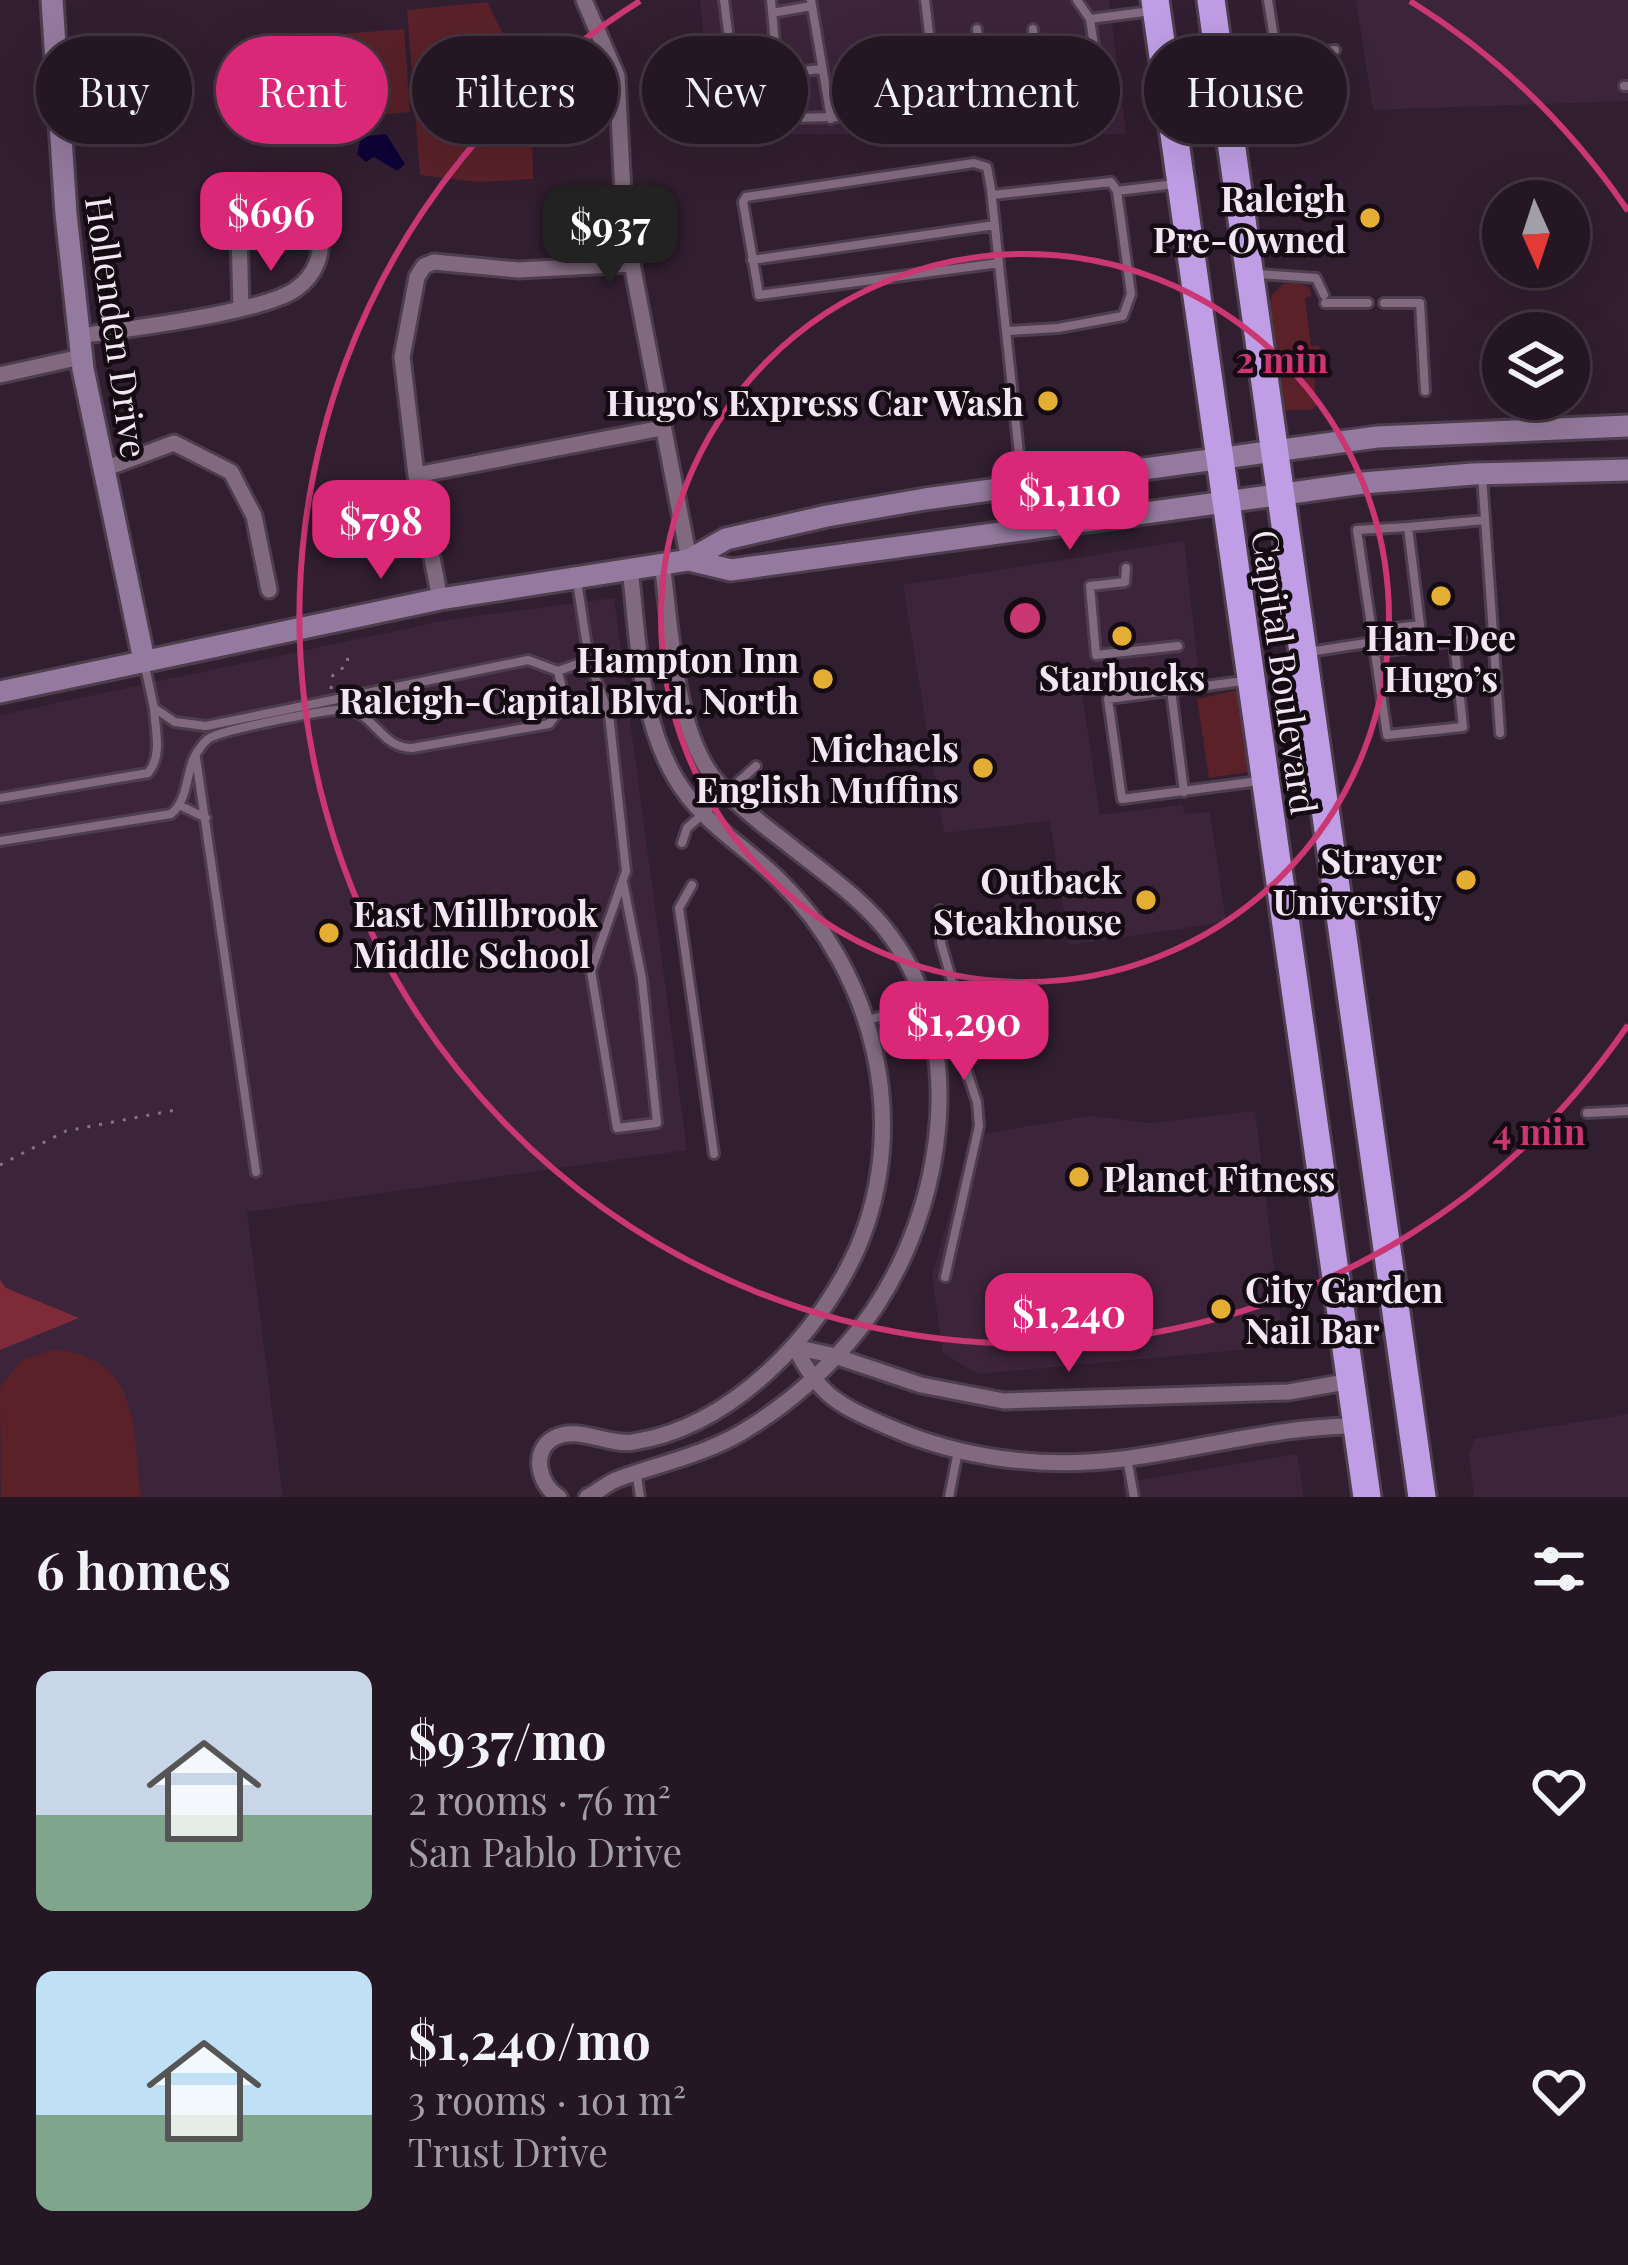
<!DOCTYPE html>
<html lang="en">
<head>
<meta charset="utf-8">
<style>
  body { margin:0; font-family:"Playfair Display",serif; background:#312331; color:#f1f3f6; height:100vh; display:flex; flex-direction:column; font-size:45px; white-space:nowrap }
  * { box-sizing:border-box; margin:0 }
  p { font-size:39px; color:#a39fa6 }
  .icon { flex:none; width:66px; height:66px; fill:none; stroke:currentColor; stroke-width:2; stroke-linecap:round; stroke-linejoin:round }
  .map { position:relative; height:1497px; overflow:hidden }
  .drawer { display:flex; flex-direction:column; background:#251624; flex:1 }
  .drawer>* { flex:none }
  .banner { position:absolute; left:36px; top:36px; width:1557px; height:108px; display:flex; gap:24px }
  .needle { width:78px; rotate:177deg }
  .controls { position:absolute; left:1482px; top:180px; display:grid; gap:24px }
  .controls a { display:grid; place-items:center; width:108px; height:108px; border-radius:50%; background:#251624; box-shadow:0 12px 48px #0002,0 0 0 3px #423541; font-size:60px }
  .price { position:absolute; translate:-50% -102px; padding:0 27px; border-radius:24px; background:#db2777; color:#fff; font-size:39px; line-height:78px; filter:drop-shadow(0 3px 6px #0008) }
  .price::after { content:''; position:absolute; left:50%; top:72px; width:36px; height:27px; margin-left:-18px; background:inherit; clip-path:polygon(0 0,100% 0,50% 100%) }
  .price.active { background:#222; color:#fff }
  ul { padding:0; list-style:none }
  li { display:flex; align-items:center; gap:36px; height:300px; padding:0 36px }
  li span { display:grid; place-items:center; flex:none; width:336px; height:240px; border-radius:18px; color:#555 }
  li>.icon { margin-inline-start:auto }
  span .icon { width:144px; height:144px; fill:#fffc; stroke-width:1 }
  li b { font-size:51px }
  h2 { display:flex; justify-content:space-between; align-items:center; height:144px; padding:0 36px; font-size:51px }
  .pill { padding:0 42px; border-radius:54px; background:#251624; box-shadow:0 12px 48px #0002,0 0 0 3px #423541; font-size:42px; line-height:108px }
  .pill.active { background:#db2777; color:#fff }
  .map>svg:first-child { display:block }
  .built { fill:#3c243b }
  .green { fill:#5a2129 }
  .forest { fill:#7e2a38 }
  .water { fill:#0e0337 }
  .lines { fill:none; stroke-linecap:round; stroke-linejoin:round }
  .lane-casing { stroke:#4d3d4d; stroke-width:14 }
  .street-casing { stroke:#4d3d4d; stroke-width:21 }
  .secondary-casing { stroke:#4d3d4d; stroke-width:27 }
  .highway-casing { stroke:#4d3d4d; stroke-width:33 }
  .path { stroke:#857584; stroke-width:3; stroke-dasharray:3 9; stroke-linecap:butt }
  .lane { stroke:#816a80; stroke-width:8 }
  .street { stroke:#816a80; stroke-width:15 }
  .secondary { stroke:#947a9e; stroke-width:21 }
  .highway { stroke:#bf9ee5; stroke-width:27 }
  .ring { fill:none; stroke:#ca3772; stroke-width:6 }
  .poi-dot { fill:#e4ae35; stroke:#140b13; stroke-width:4.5 }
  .labels { text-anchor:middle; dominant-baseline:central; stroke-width:9; stroke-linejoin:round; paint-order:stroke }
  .poi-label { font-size:36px; font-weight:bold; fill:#f4e7f3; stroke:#140b13; text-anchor:end }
  .street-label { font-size:36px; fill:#f4e7f3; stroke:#140b13 }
  .centre { fill:#ca3772; stroke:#140b13; stroke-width:6 }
  .ring-label { font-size:36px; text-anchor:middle; font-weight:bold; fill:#ca3772; stroke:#140b13; stroke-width:9; stroke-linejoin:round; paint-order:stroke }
</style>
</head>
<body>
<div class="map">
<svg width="1628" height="1497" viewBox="0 0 1628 1497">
  <rect width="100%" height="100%" fill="#311e30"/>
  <path class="built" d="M700 0H1109L1126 134H713Z
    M1356 0H1628V101L1373 110Z
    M1184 541 1199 676 1082 692 1100 815 1182 805 1185 814 1210 812 1226 922 1069 945 1050 821 944 833 903 585Z
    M614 598 687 1150 247 1212 283 1497H0V715L447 620Z
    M1255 1111 1284 1346 978 1374 943 1353 932 1276 971 1136 1089 1116 1149 1123Z
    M1628 1414V1497H1474L1469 1455 1474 1439Z
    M1297 1454 1304 1497H1124L1122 1483Z"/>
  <path class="green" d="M487 2 532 91 533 179 478 182 420 175 407 10Z
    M404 29 410 112 336 118 329 35Z
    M1298 283 1309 287 1312 295 1305 298 1311 346H1319L1323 352 1312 359 1317 406 1311 410H1284L1269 308 1272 295 1283 284Z
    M1238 690 1249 772 1209 778 1197 699Z
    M55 1349C142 1360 132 1427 141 1497H1L0 1387 22 1360Z"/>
  <path class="forest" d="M0 1280 6 1288 79 1318 0 1350Z"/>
  <path class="water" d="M386 134 405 164 397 171 374 157 366 162 357 154 361 137Z"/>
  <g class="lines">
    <g class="lane-casing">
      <path id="lane" d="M724 0 739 119 939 115
        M771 0 782 119
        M811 0 831 119
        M925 0 939 115 984 113 1036 96 1101 93 1090 19 1151 11
        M1077 0 1090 19
        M1268 0 1276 51 1285 57 1335 50
        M772 13 811 6
        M977 29 984 113
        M1033 29 1036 96
        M778 74 821 69
        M1624 86H1628
        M1117 191 1175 184
        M992 195 1111 182 1117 191 1131 294 1123 316 1058 328 1008 331
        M752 260 995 225
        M999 263 759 295 743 202 746 197 974 163 987 167 991 189 1022 482
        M1259 274 1316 278 1324 295
        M1325 303H1368
        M1384 303H1420L1425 391
        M1482 476 1500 733
        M1408 527 1357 530 1387 735 1463 727 1454 641 1494 637
        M1126 568 1125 582 1090 586 1096 655 1178 646
        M1371 631 1420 625 1408 527 1485 520
        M1309 652 1373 642
        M1375 653 1454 641
        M589 660 609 714 626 871 591 971 617 1128 657 1123 642 979 623 882
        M144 662 154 708
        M558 671 589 660 577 581
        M1243 681 1108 699 1122 799 1259 781
        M1171 690 1184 792
        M196 758 256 1172
        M0 798 148 773C163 756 155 729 154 708L175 722 206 726 528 660 558 671 565 703 549 724 412 748C383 748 376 718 351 710 336 706 231 729 214 736 208 738 203 743 200 748 184 768 191 797 171 814L0 841
        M181 806 206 818
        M682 843 687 828 756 766
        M692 885 679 908 714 1154
        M940 910 941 943 955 992 966 1012 970 1038 964 1063 977 1102 979 1126 945 1277
        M866 1021 955 992
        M1587 1113 1628 1111
        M1127 1458 1134 1497
        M637 1476 640 1497
        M949 1497 958 1451"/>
    </g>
    <g class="street-casing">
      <path id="street" d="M584 0 617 76 623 193 632 264 689 560
        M79 336C125 329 263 313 296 289 337 260 324 201 274 193 261 191 250 188 238 194L241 308
        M0 375 81 357
        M104 469 174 443 231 472 254 516 269 590
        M416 475 662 428
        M440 599 416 475 402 357 417 277 424 266 434 262 518 270 632 264
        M795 1347C819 1396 840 1406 889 1427 962 1459 1043 1469 1122 1459 1201 1449 1277 1426 1357 1426
        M795 1347 835 1356 921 1385 1004 1401 1289 1392 1351 1381
        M559 1497C539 1486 530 1451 554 1438 578 1425 607 1446 633 1442 732 1427 820 1334 858 1247 911 1122 875 974 779 880 744 845 702 823 676 779 639 718 638 637 630 568
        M587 1497C598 1492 607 1483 618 1479 664 1462 710 1454 752 1426 787 1404 821 1374 848 1343 939 1240 976 1055 892 938 864 899 821 871 784 841 760 823 736 804 716 781 674 730 671 628 662 563"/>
    </g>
    <g class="secondary-casing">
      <path id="secondary" d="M52 0 66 214 83 369 144 660
        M689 560 731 570 1363 483 1473 474 1628 470
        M0 692 440 599 689 560 726 539 827 516 925 499 1377 437 1628 426"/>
    </g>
    <g class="highway-casing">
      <path id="highway" d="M1155 0 1367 1497
        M1211 0 1422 1497"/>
    </g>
    <path class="path" d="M331 689 333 675 348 664 347 652
      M0 1165 66 1131 181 1109"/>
    <use href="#lane" class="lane"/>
    <use href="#street" class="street"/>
    <use href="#secondary" class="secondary"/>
    <use href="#highway" class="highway"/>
  </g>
  <g class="ring">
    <circle cx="1025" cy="618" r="364"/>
    <path d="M1628 1025A727 727 0 1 1 640 1M1410 1A727 727 0 0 1 1628 211"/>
  </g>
  <g class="poi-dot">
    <circle cx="1370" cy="218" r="12"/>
    <circle cx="1048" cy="401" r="12"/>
    <circle cx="1441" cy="596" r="12"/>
    <circle cx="1122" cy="636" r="12"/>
    <circle cx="823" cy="679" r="12"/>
    <circle cx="983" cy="768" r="12"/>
    <circle cx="1466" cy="880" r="12"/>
    <circle cx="1146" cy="900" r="12"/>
    <circle cx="329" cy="933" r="12"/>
    <circle cx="1079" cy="1177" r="12"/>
    <circle cx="1221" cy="1309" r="12"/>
  </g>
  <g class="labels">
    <g class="poi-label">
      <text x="1346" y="197">Raleigh<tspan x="1346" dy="41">Pre-Owned</tspan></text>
      <text x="1024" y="401">Hugo's Express Car Wash</text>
      <text x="1441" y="636" text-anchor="middle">Han-Dee<tspan x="1441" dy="41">Hugo’s</tspan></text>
      <text x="799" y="658">Hampton Inn<tspan x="799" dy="41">Raleigh-Capital Blvd. North</tspan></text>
      <text x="1122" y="676" text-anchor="middle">Starbucks</text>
      <text x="959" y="747">Michaels<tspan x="959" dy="41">English Muffins</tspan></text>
      <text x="1442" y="859">Strayer<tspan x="1442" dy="41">University</tspan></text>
      <text x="1122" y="879">Outback<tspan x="1122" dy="41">Steakhouse</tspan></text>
      <text x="353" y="912" text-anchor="start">East Millbrook<tspan x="353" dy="41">Middle School</tspan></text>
      <text x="1103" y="1177" text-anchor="start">Planet Fitness</text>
      <text x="1245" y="1288" text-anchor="start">City Garden<tspan x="1245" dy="41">Nail Bar</tspan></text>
    </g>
    <g class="street-label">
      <text transform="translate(118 327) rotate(82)">Hollenden Drive</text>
      <text transform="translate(1286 672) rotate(82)">Capital Boulevard</text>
    </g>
  </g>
  <circle cx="1025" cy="618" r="18" class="centre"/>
  <g class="ring-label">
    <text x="1282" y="373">2 min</text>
    <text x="1539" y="1145">4 min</text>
  </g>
</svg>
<div class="controls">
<a><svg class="needle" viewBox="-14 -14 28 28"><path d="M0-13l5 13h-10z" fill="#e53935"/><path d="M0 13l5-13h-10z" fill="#a39fa6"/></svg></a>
<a><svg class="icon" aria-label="layers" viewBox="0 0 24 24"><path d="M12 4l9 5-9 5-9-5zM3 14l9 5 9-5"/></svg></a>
</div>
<b class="price" style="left:271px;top:274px">$696</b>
<b class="price active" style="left:610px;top:287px">$937</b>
<b class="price" style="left:1070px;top:553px">$1,110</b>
<b class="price" style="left:381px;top:582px">$798</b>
<b class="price" style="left:964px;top:1083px">$1,290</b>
<b class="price" style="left:1069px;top:1375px">$1,240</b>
<div class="banner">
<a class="pill">Buy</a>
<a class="pill active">Rent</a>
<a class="pill">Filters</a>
<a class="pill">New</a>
<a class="pill">Apartment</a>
<a class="pill">House</a>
</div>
</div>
<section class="drawer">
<h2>6 homes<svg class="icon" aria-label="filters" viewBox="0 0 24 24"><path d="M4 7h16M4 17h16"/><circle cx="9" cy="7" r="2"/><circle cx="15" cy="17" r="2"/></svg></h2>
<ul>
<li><span style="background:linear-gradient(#c9d6e8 60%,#7fa58c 0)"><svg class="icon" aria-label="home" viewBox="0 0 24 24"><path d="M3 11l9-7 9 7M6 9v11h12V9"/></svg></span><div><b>$937/mo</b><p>2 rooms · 76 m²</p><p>San Pablo Drive</p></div><svg class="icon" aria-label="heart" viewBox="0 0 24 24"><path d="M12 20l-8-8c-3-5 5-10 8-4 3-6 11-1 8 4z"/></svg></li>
<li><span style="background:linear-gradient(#bfe0f5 60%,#7fa58c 0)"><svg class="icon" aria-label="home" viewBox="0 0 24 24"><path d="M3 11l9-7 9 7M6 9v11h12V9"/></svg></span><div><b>$1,240/mo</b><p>3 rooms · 101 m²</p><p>Trust Drive</p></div><svg class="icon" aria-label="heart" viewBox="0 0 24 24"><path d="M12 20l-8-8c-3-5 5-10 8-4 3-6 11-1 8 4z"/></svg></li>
</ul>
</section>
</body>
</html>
